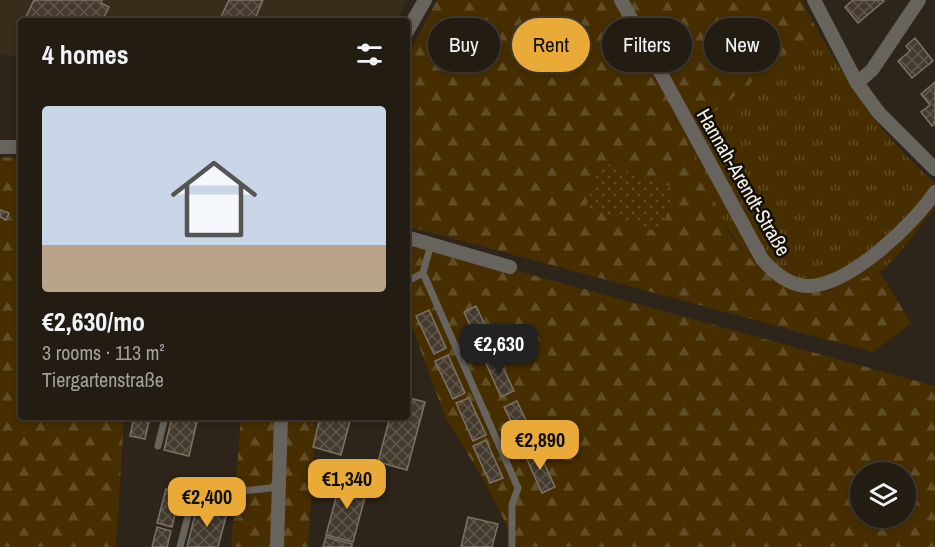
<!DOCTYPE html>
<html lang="en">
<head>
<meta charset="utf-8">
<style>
  body { margin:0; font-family:"Archivo Narrow",sans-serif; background:#2e2921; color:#f1f3f6; height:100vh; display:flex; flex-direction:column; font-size:22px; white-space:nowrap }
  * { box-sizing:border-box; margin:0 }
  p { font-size:20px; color:#a2a1a0 }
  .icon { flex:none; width:33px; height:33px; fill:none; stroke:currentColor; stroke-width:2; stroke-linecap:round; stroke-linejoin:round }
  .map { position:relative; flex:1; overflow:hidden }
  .drawer { position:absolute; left:18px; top:18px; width:392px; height:402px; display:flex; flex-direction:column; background:#221c13; border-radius:6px; box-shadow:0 3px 9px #0003,0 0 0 2px #3f3a33 }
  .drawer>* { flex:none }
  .top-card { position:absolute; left:428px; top:18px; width:417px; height:54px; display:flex; gap:12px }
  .fabs { position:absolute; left:850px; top:462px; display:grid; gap:12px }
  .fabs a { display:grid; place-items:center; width:66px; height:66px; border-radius:50%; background:#221c13; box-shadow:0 3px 9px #0003,0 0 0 2px #3f3a33; font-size:30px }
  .price { position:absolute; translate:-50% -51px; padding:0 14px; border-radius:12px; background:#e9aa38; color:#111; font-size:20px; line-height:39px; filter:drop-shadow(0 2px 3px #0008) }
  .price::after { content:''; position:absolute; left:50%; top:36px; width:18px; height:14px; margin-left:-9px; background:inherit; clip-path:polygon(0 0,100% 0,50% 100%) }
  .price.selected { background:#222; color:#fff }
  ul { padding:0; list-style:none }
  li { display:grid; align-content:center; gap:12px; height:318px; padding:0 24px }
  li+li { border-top:2px solid #3f3a33 }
  li span { display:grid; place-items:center; height:186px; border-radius:6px; color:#555 }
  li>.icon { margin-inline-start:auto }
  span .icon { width:108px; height:108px; fill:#fffc; stroke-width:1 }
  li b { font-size:26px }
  h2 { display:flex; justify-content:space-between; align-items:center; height:72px; padding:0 24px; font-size:26px }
  .pill { padding:0 21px; border-radius:27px; background:#221c13; box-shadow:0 3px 9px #0003,0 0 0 2px #3f3a33; font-size:21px; line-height:54px }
  .pill.selected { background:#e9aa38; color:#111 }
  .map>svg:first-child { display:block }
  .built { fill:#382c1a }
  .grass { fill:url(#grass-tufts) }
  .forest { fill:url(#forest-firs); fill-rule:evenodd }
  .park { fill:url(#park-dots) }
  .building { fill:url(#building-cross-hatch); stroke:#7c7264; stroke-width:1.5 }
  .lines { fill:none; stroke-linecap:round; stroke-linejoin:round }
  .service { stroke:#67635d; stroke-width:7 }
  .minor { stroke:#67635d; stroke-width:14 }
  .labels { text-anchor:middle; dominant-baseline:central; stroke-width:5; stroke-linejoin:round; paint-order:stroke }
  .street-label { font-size:20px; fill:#f7f2ea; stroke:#120f09 }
</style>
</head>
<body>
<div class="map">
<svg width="935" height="547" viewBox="0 0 935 547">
  <defs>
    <pattern id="grass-tufts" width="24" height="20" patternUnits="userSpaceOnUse" patternTransform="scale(1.5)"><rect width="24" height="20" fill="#462e00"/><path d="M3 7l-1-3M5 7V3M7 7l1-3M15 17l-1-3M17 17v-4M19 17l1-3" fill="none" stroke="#614d25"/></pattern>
    <pattern id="forest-firs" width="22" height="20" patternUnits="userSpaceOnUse" patternTransform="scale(1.5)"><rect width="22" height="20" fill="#462e00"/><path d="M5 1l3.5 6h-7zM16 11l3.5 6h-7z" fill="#614d25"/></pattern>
    <pattern id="park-dots" width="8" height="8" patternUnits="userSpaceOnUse" patternTransform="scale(1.5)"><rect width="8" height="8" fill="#462e00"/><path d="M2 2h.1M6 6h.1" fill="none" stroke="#614d25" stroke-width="1.8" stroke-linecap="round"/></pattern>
    <pattern id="building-cross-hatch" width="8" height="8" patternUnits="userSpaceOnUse" patternTransform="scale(1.5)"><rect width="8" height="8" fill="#443b2e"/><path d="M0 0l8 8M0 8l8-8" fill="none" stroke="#60584c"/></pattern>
  </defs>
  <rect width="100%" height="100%" fill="#2d2519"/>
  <path class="built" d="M0 0H407L396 21H21V56L0 55Z"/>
  <path class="grass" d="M817 29C849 85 885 141 935 183V208C918 228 901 254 881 271 872 279 854 282 842 286 752 318 713 199 683 136Z"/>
  <path class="forest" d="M437 0H801L817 29 684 136 730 235 761 271 796 291 831 290 880 272 911 323 873 352 407 226 406 60Z
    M0 157 21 158V417H124L116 547H0Z
    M406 240 935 386V547H518L482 477 446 419 407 313ZM861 472H906V518H861Z
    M241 417H316L308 547H231Z"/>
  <path class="park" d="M601 162 676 188 660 233 586 207Z"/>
  <path class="building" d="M34 0H102L101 3 109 7 102 21H24Z
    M229 0H263L254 21H219Z
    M853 0H883L884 1 858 23 845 7Z
    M915 38 933 61 912 78 898 61 910 51 906 46Z
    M935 82V124L932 126 921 112 930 105 921 94Z
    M0 210 9 213 6 220 0 217Z
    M476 306 494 344 481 349 464 312Z
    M429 310 446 348 434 354 416 316Z
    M496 353 514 391 501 397 484 359Z
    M448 355 465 393 453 399 435 361Z
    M406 397 425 402 407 470 378 462 390 417H406Z
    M469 398 486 435 473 441 456 403Z
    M517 401 534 438 522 444 504 407Z
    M134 417H150L145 439 130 436Z
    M172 417H198L189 456 164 450Z
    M320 417H351L341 455 313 447Z
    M486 440 503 478 490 483 473 446Z
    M538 450 555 487 542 493 525 455Z
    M341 479 368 486 353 542 326 535Z
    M166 489 180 493 172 527 157 523Z
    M197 506 227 513 218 547H187Z
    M468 517 498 524 492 547H461Z
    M157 527 171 531 167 547H152Z
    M326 537 352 544V547H323Z"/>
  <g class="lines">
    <path class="service" d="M431 244 423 273 518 488 512 505V547
      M406 282 423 273
      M158 446 165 417
      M180 547 193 496 280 487"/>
    <path class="minor" d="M621 0 762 259C774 273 790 286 809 286 850 285 914 224 935 192
      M814 0 857 83 879 113 935 169
      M406 33 425 0
      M857 83 872 70 919 0
      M0 147H21
      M406 237 510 267
      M277 547 281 417"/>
  </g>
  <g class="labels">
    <g class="street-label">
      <text transform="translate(744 182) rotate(60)">Hannah-Arendt-Straße</text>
    </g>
  </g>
</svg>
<div class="fabs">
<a><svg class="icon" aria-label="layers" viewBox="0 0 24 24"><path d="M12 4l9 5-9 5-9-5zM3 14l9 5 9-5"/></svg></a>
</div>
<b class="price selected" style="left:499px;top:375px">€2,630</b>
<b class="price" style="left:540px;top:471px">€2,890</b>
<b class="price" style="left:347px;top:510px">€1,340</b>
<b class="price" style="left:207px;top:528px">€2,400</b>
<div class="top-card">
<a class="pill">Buy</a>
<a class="pill selected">Rent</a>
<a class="pill">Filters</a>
<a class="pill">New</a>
</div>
<section class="drawer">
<h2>4 homes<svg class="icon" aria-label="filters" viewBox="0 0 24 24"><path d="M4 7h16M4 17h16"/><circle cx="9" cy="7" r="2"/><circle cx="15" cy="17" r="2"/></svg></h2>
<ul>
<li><span style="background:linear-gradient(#c9d6e8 75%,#b9a48a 0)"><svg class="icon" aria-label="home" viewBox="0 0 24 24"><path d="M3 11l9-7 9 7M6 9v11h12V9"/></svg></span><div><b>€2,630/mo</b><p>3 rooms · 113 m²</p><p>Tiergartenstraße</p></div></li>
</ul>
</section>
</div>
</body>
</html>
